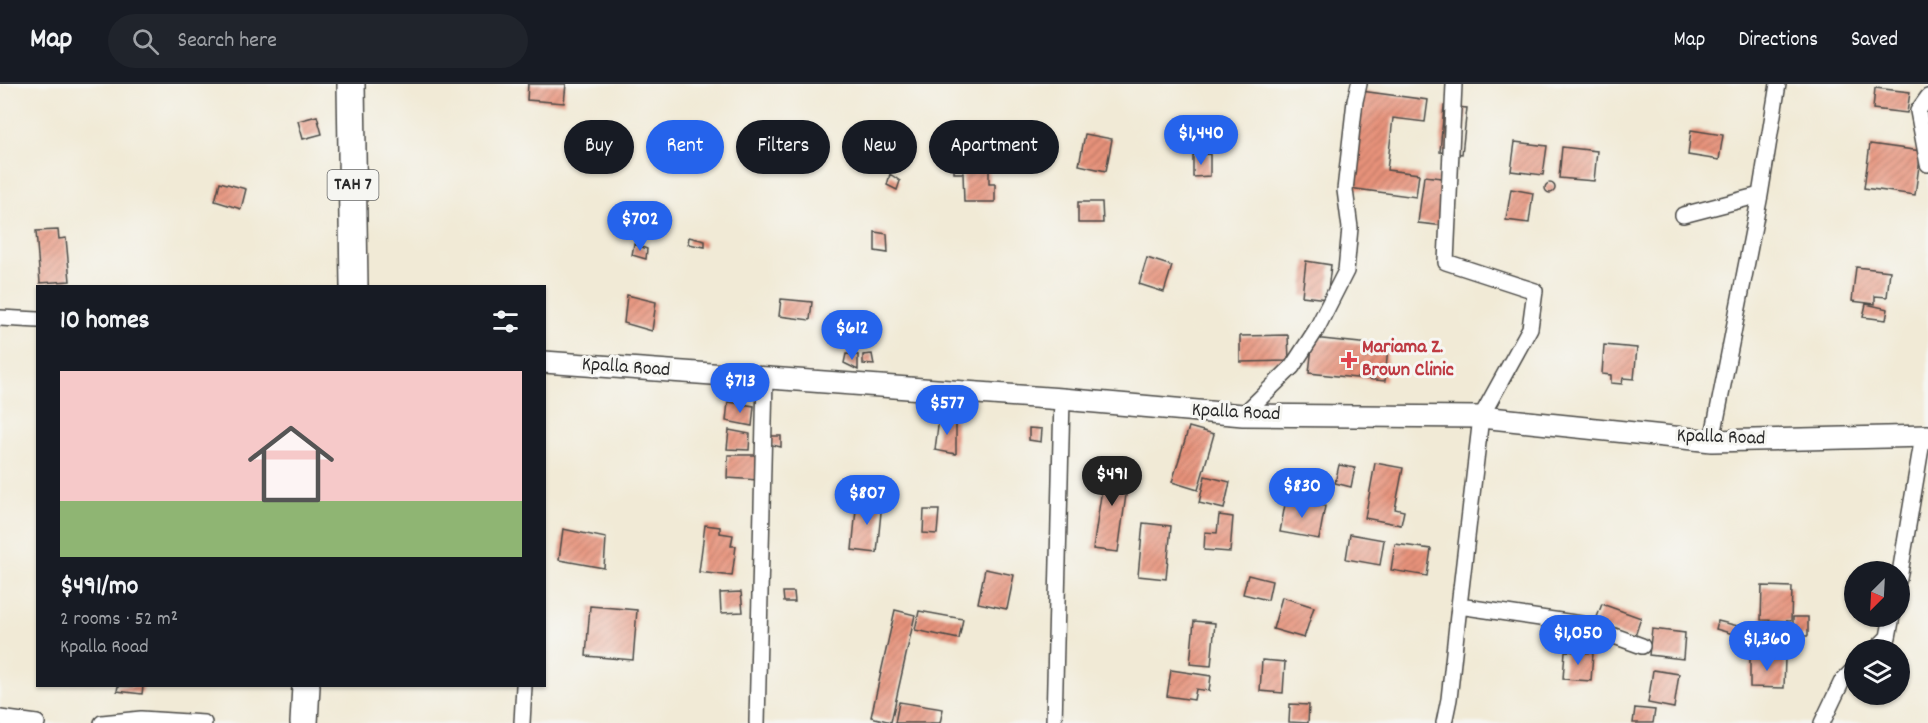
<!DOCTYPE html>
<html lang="en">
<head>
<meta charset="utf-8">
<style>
  body { margin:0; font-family:Dekko,sans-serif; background:#20242c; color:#f1f3f6; height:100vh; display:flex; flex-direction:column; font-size:22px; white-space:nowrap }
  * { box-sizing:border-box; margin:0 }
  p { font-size:20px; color:#9ea1a6 }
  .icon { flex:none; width:33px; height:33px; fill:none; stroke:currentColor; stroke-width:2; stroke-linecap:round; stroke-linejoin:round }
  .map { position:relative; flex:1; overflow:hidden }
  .side { position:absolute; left:36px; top:201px; width:510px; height:402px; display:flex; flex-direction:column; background:#171b24; border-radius:0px; box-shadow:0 2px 4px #0004 }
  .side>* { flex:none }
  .top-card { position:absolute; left:564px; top:36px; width:570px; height:54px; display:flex; gap:12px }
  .needle { width:39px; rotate:204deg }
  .controls { position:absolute; left:1844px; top:477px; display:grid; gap:12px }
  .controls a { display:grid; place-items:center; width:66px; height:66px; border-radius:50%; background:#171b24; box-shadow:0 2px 4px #0004; font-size:30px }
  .price { position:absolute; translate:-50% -51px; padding:0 14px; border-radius:21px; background:#2563eb; color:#fff; font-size:20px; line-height:39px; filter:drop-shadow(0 2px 3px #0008) }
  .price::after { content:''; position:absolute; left:50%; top:36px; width:18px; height:14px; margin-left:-9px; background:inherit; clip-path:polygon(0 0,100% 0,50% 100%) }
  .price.active { background:#222; color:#fff }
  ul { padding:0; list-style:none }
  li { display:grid; align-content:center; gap:12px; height:318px; padding:0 24px }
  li+li { border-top:2px solid #363941 }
  li span { display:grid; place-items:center; height:186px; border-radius:0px; color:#555 }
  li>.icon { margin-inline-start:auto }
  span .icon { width:108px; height:108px; fill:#fffc; stroke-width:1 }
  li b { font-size:26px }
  h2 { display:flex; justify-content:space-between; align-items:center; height:72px; padding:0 24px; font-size:26px }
  .pill { padding:0 21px; border-radius:27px; background:#171b24; box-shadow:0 2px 4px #0004; font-size:21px; line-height:54px }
  .pill.active { background:#2563eb; color:#fff }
  header { display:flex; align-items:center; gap:36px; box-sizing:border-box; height:84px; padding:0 30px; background:#171b24; border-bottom:2px solid #363941 }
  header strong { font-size:28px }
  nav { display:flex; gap:33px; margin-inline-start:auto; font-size:21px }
  .search { width:420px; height:54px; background:#20242c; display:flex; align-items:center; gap:15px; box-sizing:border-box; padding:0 21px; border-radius:33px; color:#9ea1a6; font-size:22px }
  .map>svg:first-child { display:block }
  .building { fill:url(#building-hatch) }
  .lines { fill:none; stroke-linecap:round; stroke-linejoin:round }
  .street-casing { stroke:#494845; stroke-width:18 }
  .secondary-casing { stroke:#494845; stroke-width:24 }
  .highway-casing { stroke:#494845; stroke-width:30 }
  .street { stroke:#fff; stroke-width:15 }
  .secondary { stroke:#fff; stroke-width:21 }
  .highway { stroke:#fff; stroke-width:27 }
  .health-dot { fill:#e0444e; stroke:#f6f6f2; stroke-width:2 }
  .labels { text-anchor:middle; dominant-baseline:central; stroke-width:6; stroke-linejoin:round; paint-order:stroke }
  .shield { fill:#f6f6f2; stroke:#686867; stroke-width:1.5 }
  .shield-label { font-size:18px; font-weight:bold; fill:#2b2b2b }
  .health-label { font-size:20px; font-weight:bold; fill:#be3a42; stroke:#f6f6f2; text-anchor:start }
  .street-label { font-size:20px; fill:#2b2b2b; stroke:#f6f6f2 }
</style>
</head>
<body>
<header>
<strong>Map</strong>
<div class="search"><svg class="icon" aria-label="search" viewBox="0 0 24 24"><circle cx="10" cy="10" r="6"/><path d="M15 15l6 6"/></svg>Search here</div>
<nav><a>Map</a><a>Directions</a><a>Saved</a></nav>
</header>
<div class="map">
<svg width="1928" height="639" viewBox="0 0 1928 639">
  <defs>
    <pattern id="building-hatch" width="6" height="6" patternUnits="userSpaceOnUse" patternTransform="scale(1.5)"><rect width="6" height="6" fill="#e7927a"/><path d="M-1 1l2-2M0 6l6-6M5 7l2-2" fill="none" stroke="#bb7764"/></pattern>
  </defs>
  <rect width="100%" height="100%" fill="#f6f6f2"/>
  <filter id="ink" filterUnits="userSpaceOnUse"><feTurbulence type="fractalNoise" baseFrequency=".0167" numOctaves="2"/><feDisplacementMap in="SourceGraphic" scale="12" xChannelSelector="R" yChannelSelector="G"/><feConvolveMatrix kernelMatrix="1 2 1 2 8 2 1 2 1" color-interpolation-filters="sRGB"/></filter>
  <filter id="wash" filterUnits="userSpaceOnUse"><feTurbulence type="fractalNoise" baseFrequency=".008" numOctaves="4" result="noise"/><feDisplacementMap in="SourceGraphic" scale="24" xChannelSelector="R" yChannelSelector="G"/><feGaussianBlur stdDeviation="1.35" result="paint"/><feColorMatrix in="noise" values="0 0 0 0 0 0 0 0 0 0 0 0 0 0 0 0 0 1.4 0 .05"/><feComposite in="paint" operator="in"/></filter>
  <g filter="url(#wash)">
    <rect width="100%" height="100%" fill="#f1ead6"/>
    <g id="blocks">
      <path class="building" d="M528 0H566L564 19 527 16Z
        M1875 4 1910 8 1907 29 1873 25Z
        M1361 7 1428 16 1425 38 1393 34 1387 86 1419 90 1416 113 1349 104Z
        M1444 22 1467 24 1462 70 1440 68Z
        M317 32 322 50 303 55 298 37Z
        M1691 46 1723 51 1719 76 1688 71Z
        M1085 50 1112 55 1106 87 1079 81Z
        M660 54 686 59 683 77 658 72Z
        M1515 58 1547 62 1543 91 1511 87Z
        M1870 60 1921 67 1915 111 1864 104Z
        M1562 63 1597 67 1594 97 1559 94Z
        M1210 70V92L1193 93V71Z
        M954 72H989V100H995V118H964L963 89H954Z
        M890 90 900 97 897 106 887 101Z
        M1424 92 1451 95 1445 142 1418 139Z
        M220 98 246 105 241 125 215 117Z
        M1545 104a5 5 0 1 1 10 0a5 5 0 1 1-10 0Z
        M1511 105 1533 109 1529 139 1506 136Z
        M1078 118H1102L1103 139H1078Z
        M58 146 59 155 66 154 70 197 40 199 36 147Z
        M875 148 887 150 888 169 875 167Z
        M689 153 705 157V163L688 160Z
        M634 160 647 165 646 175 632 171Z
        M1147 174 1172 182 1164 208 1139 200Z
        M1306 177 1331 181 1327 215 1302 212Z
        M1856 183 1890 187 1887 213 1875 212V220L1852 217Z
        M627 211 656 218 652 247 624 239Z
        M781 215 812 218 810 236 779 232Z
        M1866 220 1888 225 1886 236 1863 233Z
        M1288 251 1289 277 1240 278V252Z
        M1313 254 1388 262 1385 297 1309 289Z
        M1604 261 1637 264 1634 295 1623 294 1622 300 1611 299V291L1602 290Z
        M846 270 858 271V286L844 279Z
        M872 270 874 281 863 280V271Z
        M728 318 754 322 752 342 726 337Z
        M939 334 956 336V370L935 366Z
        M1189 343 1214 350 1198 406 1172 398Z
        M1029 344 1042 345 1041 358 1029 356Z
        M729 346 750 350 749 366 727 365Z
        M769 352H781V363L768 360Z
        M728 371H760L759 396 727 394Z
        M1106 378 1130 382 1118 468 1093 465Z
        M1375 379 1403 384 1395 425 1404 427 1401 441 1365 434Z
        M1339 381 1355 384 1351 403 1335 399Z
        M1205 392 1230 398 1224 425 1199 419Z
        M857 415 882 418 877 469 852 466Z
        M1286 415 1325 422 1319 455 1280 448Z
        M924 426H939L937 450 923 449Z
        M1219 431 1233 433 1230 468 1204 466 1205 448 1217 449Z
        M1143 439 1171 442 1166 495 1138 492Z
        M705 441 720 443V449L733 451 731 462H736L732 492 699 488Z
        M563 445 606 454 604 484 559 476Z
        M1350 450 1384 456 1380 481 1346 475Z
        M1395 460 1431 465 1427 492 1391 486Z
        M985 485 1014 491 1007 525 978 519Z
        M1248 491 1272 497 1268 516 1243 510Z
        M1762 502 1792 503 1791 537 1761 536Z
        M741 508 743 528 721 529 720 509Z
        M783 508H794L795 518H784Z
        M1282 513 1314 523 1304 554 1273 545Z
        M1602 520 1641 534 1634 555 1594 541Z
        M590 522 637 526 633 576 586 572Z
        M895 526 915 531 891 638 871 633Z
        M919 527 963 535 959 555 915 546Z
        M1793 533H1808V552H1793Z
        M1194 537 1215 539 1211 582 1190 580Z
        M1718 537 1742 543 1740 552 1716 545Z
        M1652 545 1685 549 1683 575 1649 571Z
        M1565 567 1593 569 1591 597 1563 595Z
        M1750 573 1785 574 1784 604 1750 603Z
        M1262 576 1285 578 1283 609 1260 607Z
        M1171 586 1211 592 1209 607 1196 605 1194 616 1167 612Z
        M1653 586 1679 590 1674 624 1648 619Z
        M118 602H143L142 610 117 607Z
        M899 618 943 625 940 639H895Z
        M1290 620 1309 621 1308 639 1289 638Z
        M1635 624 1655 626 1653 639H1633Z"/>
    </g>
  </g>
  <g filter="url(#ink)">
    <use href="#blocks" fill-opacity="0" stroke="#494845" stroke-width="1.5"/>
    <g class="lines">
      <g class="street-casing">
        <path id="street" d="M1454 0 1446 178 1535 207 1530 244 1481 333 1459 522 1581 540 1642 562
          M1928 13 1918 27 1928 80
          M1683 131 1760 111
          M0 234 38 236
          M1243 331 1292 283 1316 246 1346 187 1350 144 1345 106 1355 17 1359 0
          M1712 357 1760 111 1778 0
          M1899 495 1923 352
          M1875 566 1888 553 1892 532
          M0 634 37 639
          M102 639 141 635 204 639
          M522 639 524 602
          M757 639 765 294
          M1054 639 1062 315
          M1444 639 1449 615 1459 522
          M1822 639 1842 597 1854 585"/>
      </g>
      <g class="secondary-casing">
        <path id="secondary" d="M544 278 1062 315 1243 331 1481 333 1712 357 1928 352"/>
      </g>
      <g class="highway-casing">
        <path id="highway" d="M351 0 354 202
          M304 639 306 602"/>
      </g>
      <use href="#street" class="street"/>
      <use href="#secondary" class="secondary"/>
      <use href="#highway" class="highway"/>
    </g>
  </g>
  <path class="health-dot" d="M1346 267h6v6h6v6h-6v6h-6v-6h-6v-6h6z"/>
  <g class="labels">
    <rect class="shield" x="327.5" y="86" width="51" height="30" rx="4.5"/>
    <g class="shield-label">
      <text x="353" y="101">TAH 7</text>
    </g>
    <g class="health-label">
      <text x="1362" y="264">Mariama Z.<tspan x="1362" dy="23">Brown Clinic</tspan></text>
    </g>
    <g class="street-label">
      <text transform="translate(626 284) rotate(4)">Kpalla Road</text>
      <text transform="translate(1236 329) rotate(3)">Kpalla Road</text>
      <text transform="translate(1721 354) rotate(2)">Kpalla Road</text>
    </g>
  </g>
</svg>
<div class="controls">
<a><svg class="needle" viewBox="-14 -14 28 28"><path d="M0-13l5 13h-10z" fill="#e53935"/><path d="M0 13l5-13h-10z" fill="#9ea1a6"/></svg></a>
<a><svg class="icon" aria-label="layers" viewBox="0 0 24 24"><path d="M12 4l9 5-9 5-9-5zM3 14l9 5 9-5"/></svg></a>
</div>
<b class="price" style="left:1201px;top:82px">$1,440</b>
<b class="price" style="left:640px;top:168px">$702</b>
<b class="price" style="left:852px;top:277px">$612</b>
<b class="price" style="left:740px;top:330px">$713</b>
<b class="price" style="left:947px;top:352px">$577</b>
<b class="price active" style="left:1112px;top:423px">$491</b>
<b class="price" style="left:1302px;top:435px">$830</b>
<b class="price" style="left:867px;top:442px">$807</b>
<b class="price" style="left:1578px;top:582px">$1,050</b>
<b class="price" style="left:1767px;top:588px">$1,360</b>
<div class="top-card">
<a class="pill">Buy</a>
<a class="pill active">Rent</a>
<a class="pill">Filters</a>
<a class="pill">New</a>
<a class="pill">Apartment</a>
</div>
<section class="side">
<h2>10 homes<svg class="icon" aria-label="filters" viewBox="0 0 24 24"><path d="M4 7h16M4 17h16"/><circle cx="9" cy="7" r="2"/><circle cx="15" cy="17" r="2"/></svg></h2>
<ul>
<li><span style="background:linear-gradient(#f6c9c9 70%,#8fb573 0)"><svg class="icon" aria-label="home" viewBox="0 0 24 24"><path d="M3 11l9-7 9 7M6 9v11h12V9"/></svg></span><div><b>$491/mo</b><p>2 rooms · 52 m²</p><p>Kpalla Road</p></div></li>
</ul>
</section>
</div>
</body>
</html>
